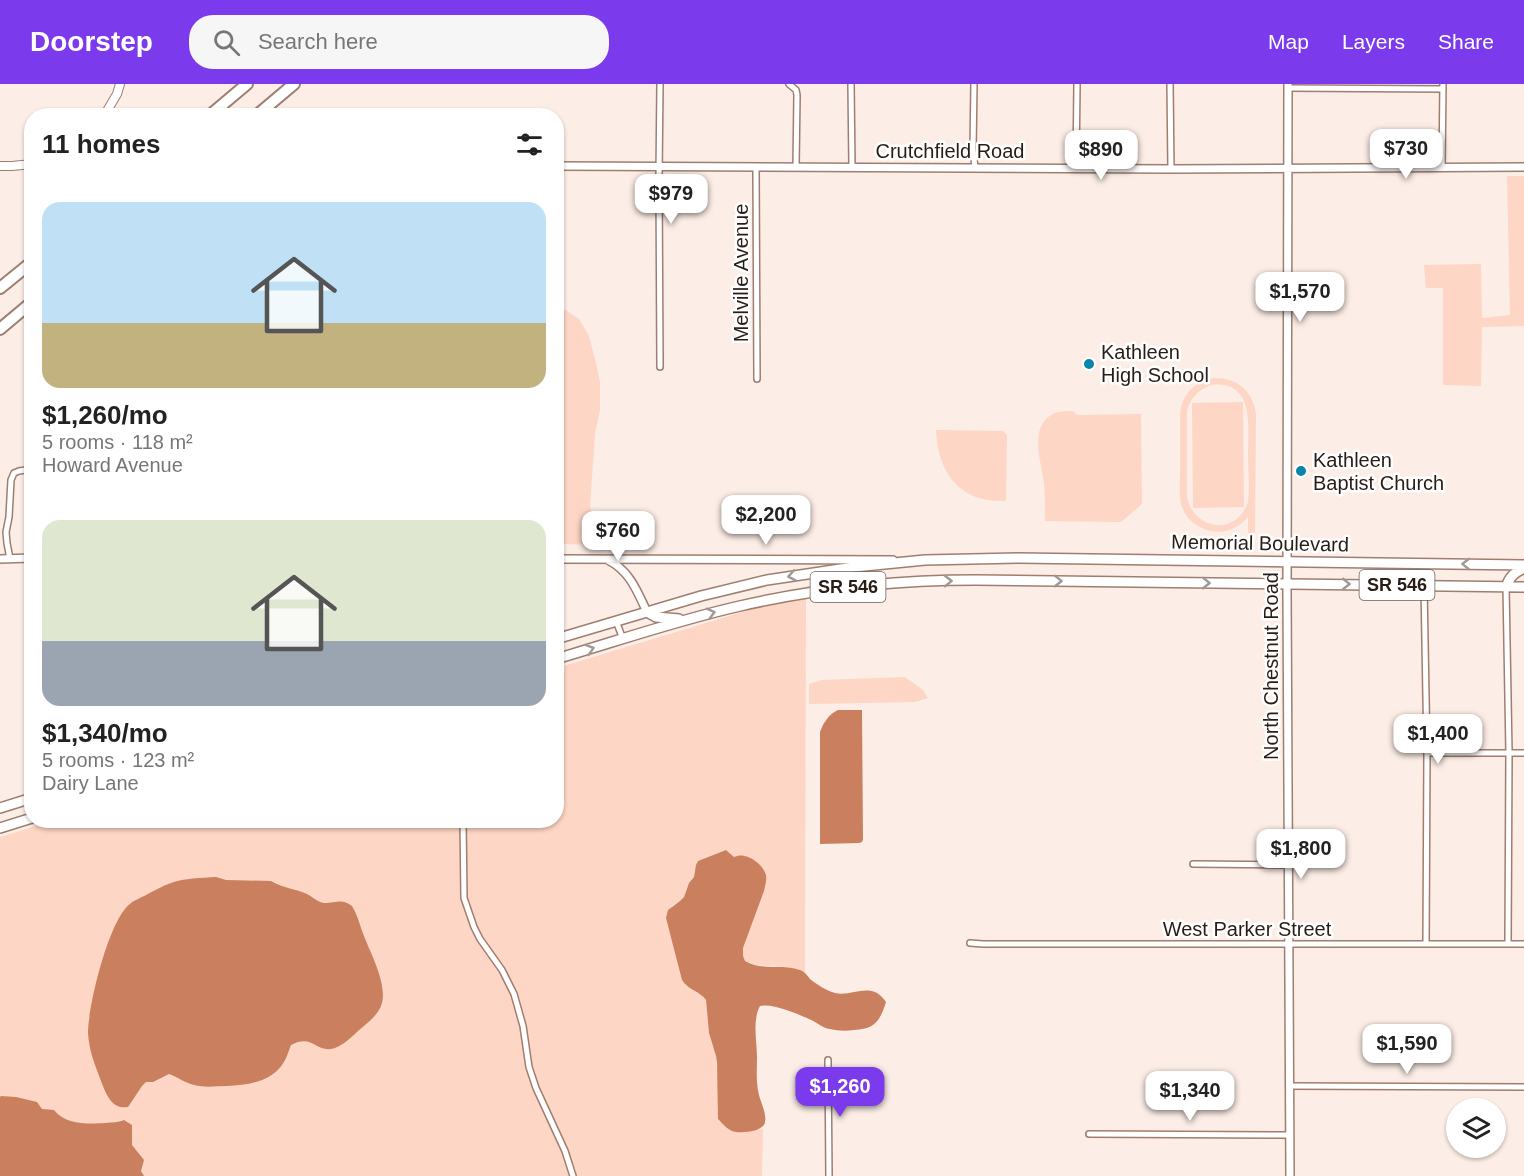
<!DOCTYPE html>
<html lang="en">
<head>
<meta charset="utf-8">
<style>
  body { margin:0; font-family:Helvetica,sans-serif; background:#f6f6f6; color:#222; height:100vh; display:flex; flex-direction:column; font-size:22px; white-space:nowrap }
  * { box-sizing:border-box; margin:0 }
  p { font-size:20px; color:#767676 }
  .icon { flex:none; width:33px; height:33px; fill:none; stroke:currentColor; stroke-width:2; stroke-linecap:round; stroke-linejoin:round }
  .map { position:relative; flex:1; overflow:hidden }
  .sheet { position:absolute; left:24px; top:24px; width:540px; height:720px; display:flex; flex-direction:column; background:#fff; border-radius:24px; box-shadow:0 2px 4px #0004 }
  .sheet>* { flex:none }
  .fabs { position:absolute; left:1446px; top:1014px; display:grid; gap:12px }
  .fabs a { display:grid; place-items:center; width:60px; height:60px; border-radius:50%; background:#fff; box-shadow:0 2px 4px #0004; font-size:30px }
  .price { position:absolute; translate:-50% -51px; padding:0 14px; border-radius:12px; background:#fff; color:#222; font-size:20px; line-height:39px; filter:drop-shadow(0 2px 3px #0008) }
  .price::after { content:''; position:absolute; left:50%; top:36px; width:18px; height:14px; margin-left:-9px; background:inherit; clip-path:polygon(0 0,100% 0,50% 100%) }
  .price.active { background:#7c3aed; color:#fff }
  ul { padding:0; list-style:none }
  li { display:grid; align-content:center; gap:12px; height:318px; padding:0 18px }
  li span { display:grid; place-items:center; height:186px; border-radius:18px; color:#555 }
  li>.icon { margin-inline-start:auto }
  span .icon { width:108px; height:108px; fill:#fffc; stroke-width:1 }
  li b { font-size:26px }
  h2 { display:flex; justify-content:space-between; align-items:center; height:72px; padding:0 18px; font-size:26px }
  header { display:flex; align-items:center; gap:36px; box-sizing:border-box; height:84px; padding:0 30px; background:#7c3aed; color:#fff }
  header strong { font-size:28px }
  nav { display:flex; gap:33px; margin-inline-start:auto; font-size:21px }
  .search { width:420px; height:54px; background:#f6f6f6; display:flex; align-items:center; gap:15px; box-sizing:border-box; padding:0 21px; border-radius:24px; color:#767676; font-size:22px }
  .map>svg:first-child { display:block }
  .green { fill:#fdd6c5; fill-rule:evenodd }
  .water { fill:#ca805e }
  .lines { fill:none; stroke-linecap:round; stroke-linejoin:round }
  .minor-casing { stroke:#9f7e6f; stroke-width:8 }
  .tertiary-casing { stroke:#9f7e6f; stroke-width:10 }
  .secondary-casing { stroke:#9f7e6f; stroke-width:10 }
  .primary-casing { stroke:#9f7e6f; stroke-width:12 }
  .motorway-casing { stroke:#9f7e6f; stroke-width:14 }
  .minor { stroke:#fff; stroke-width:5 }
  .tertiary { stroke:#fff; stroke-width:7 }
  .secondary { stroke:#fff; stroke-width:8 }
  .primary { stroke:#fff; stroke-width:9 }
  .motorway { stroke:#fff; stroke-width:10 }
  .oneway { stroke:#9f9996 }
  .poi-dot { fill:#0886a9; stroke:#fff; stroke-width:2 }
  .labels { text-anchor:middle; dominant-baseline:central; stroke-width:5; stroke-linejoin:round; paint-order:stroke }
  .shield { fill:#fff; stroke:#69605c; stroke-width:1.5 }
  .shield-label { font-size:18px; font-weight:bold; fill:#291c16 }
  .street-label { font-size:20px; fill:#291c16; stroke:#fff }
  .poi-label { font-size:20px; fill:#291c16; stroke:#fff; text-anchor:start }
</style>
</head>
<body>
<header>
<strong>Doorstep</strong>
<div class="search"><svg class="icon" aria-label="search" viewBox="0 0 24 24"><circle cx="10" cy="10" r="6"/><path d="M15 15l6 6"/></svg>Search here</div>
<nav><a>Map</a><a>Layers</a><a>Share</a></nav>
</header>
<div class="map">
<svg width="1524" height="1092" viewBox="0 0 1524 1092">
  <rect width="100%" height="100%" fill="#fcede6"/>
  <path class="green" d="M1507 92H1524V242L1482 243 1481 302 1443 301V204H1426L1424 181 1481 180 1482 234 1510 231Z
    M557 215 564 225 579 235 589 252 596 279 600 298V326L595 350 590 423 605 461 557 460Z
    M1215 294C1238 294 1252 307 1256 329L1255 449H1248V433C1238 444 1226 450 1211 447 1197 445 1185 434 1181 420 1179 411 1180 401 1180 392 1180 372 1180 351 1180 331 1182 310 1194 297 1215 294ZM1211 301C1255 296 1248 342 1248 370 1248 386 1250 402 1248 418 1237 452 1194 447 1187 413V327C1191 313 1198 306 1211 301Z
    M1243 318 1244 423 1193 424 1192 319Z
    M1073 327 1077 331 1141 330 1142 418 1141 421 1121 438 1045 437C1045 424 1045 411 1044 399 1041 376 1027 338 1058 328 1062 327 1068 327 1073 327Z
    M936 346 1003 347 1007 351 1006 417C960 419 938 390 936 346Z
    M806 514 805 889 788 883 756 881 745 877 743 872V864L764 807 743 772 734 773 726 766 698 777 695 786 694 793 687 804 684 813 680 817 672 822 666 834 685 901 703 912 706 916 709 949 716 972 717 996 736 1048 757 1046 763 1044 762 1092H0V753L55 736H556L557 584 749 526Z
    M905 593 923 606 928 614 915 618 809 620V600L822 596Z"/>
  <path class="water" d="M838 626H862L863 755 862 758 859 759 820 760V648C823 639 829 630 838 626Z
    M726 766 734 773C737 772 741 771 744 772 753 773 764 783 766 791 767 797 765 802 764 807L743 864V872L745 877C762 887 782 880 800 886 805 888 807 891 810 895 816 900 827 907 835 909 853 913 872 896 886 918 880 937 875 945 854 946 846 947 838 947 830 945 822 944 817 938 809 935 798 930 772 919 760 922 752 937 757 957 757 973 757 984 756 995 758 1006 759 1016 767 1028 765 1038 764 1048 740 1050 732 1047 727 1045 722 1039 718 1035L717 979 716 972 709 949 706 916C700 907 689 907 682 896L666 834 668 826 680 817 684 813 689 799 694 793 696 781 698 777Z
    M216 793 226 796 271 797C282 804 296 805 307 810 313 813 317 818 324 819 337 819 341 814 352 822 358 832 360 842 364 852 371 870 387 900 382 919 379 931 366 940 358 947 352 953 340 964 331 965 315 967 312 950 291 961 289 966 287 973 284 978 272 998 248 1001 227 1002 216 1002 205 1004 194 1001 185 999 178 993 169 990L153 998H146L142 1002 128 1023C112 1026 106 1010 101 997 95 981 89 967 88 949 88 923 109 835 130 820 134 816 141 814 146 811 154 807 162 802 171 799 185 794 201 794 216 793Z
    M1 1012 16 1013 37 1018 42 1025 54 1026C65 1041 89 1040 105 1039 112 1038 117 1039 124 1036L132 1041V1061L144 1076 141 1087 144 1092H0V1013Z"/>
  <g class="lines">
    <g class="minor-casing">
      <path id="minor" d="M789 0 796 6 797 11 796 83
        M851 0 852 83
        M974 0 973 65 975 84
        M1170 0 1171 85
        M1288 4 1443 5
        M756 83 757 295
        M1442 83 1443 0
        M1076 84 1077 0
        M660 283 659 93 660 0
        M10 475 7 459 6 448 9 433 11 396 14 389 19 387 32 385
        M1424 502 1427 669 1426 860
        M1506 503 1509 669 1508 860
        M616 537 623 555
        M1427 669H1524
        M463 736 464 814 474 843 480 855 502 886 514 910 523 942 529 983 536 1004 565 1067 573 1092
        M1193 780 1289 781
        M970 859 983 860H1524
        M828 976 829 1092
        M1289 1002 1524 1003
        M1089 1050 1290 1051"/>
    </g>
    <g class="tertiary-casing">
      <path id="tertiary" d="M1288 0 1287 508 1290 1092
        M556 82 1171 85 1524 83
        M0 475 32 474
        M556 475 893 476
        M608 476C630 487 637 507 647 528"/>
    </g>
    <g class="secondary-casing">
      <path id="secondary" d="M104 32 117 10 120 0
        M0 82H12L32 80"/>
    </g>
    <g class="primary-casing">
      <path id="primary" d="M1506 503C1510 492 1514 489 1524 484
        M647 528 656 533 679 535
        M556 555 701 512 767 496 854 483 925 476 1018 474 1524 481
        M556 575C617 557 678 536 740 522 818 504 897 496 976 496L1524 503
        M0 724 32 714
        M0 744 32 734"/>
    </g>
    <g class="motorway-casing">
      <path id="motorway" d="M209 32 247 0
        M256 32 294 0
        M0 204 32 178
        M0 245 32 218"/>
    </g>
    <use href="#minor" class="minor"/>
    <use href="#tertiary" class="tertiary"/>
    <use href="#secondary" class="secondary"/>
    <use href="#primary" class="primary"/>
    <use href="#motorway" class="motorway"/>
  </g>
  <defs><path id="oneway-chevron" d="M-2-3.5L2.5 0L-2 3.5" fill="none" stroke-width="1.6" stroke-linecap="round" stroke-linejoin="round" transform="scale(1.5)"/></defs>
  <g class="oneway">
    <use href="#oneway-chevron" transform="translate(1466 480) rotate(-179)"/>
    <use href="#oneway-chevron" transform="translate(792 492) rotate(170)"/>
    <use href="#oneway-chevron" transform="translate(948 497) rotate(-1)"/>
    <use href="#oneway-chevron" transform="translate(1058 497) rotate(1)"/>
    <use href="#oneway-chevron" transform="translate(1206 499) rotate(1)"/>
    <use href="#oneway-chevron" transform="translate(1346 500) rotate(1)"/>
    <use href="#oneway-chevron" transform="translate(711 529) rotate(-15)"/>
    <use href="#oneway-chevron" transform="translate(590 565) rotate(-17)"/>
  </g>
  <g class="poi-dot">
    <circle cx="1089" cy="280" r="6"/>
    <circle cx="1301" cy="387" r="6"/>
  </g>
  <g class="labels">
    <g class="shield">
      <rect x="1359.5" y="486" width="75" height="30" rx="4.5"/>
      <rect x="810.5" y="488" width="75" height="30" rx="4.5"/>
    </g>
    <g class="shield-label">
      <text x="1397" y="501">SR 546</text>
      <text x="848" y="503">SR 546</text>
    </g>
    <g class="street-label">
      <text x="950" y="67">Crutchfield Road</text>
      <text transform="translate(741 189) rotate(-90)">Melville Avenue</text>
      <text transform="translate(1260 459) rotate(1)">Memorial Boulevard</text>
      <text transform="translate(1271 582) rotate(-90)">North Chestnut Road</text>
      <text x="1247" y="845">West Parker Street</text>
    </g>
    <g class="poi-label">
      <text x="1101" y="268">Kathleen<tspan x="1101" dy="23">High School</tspan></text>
      <text x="1313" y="376">Kathleen<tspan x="1313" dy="23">Baptist Church</tspan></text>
    </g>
  </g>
</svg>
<div class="fabs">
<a><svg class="icon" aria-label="layers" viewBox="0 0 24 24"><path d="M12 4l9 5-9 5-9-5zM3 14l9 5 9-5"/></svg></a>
</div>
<b class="price" style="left:1406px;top:96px">$730</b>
<b class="price" style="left:1101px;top:97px">$890</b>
<b class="price" style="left:671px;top:141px">$979</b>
<b class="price" style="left:1300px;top:239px">$1,570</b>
<b class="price" style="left:766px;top:462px">$2,200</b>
<b class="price" style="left:618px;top:478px">$760</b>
<b class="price" style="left:1438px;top:681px">$1,400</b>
<b class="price" style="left:1301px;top:796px">$1,800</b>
<b class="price" style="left:1407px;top:991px">$1,590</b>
<b class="price active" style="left:840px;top:1034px">$1,260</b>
<b class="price" style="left:1190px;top:1038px">$1,340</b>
<section class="sheet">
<h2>11 homes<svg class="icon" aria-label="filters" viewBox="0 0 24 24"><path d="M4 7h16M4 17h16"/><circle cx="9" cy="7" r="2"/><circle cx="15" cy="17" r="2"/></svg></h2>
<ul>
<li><span style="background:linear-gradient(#bfe0f5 65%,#c2b280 0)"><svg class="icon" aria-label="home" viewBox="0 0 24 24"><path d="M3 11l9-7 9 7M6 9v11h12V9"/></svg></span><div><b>$1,260/mo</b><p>5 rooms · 118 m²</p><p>Howard Avenue</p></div></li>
<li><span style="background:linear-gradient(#dfe7d0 65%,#9aa5b1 0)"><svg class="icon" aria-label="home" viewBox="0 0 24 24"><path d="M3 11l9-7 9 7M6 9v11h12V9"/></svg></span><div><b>$1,340/mo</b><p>5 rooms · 123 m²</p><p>Dairy Lane</p></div></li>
</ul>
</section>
</div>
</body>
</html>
